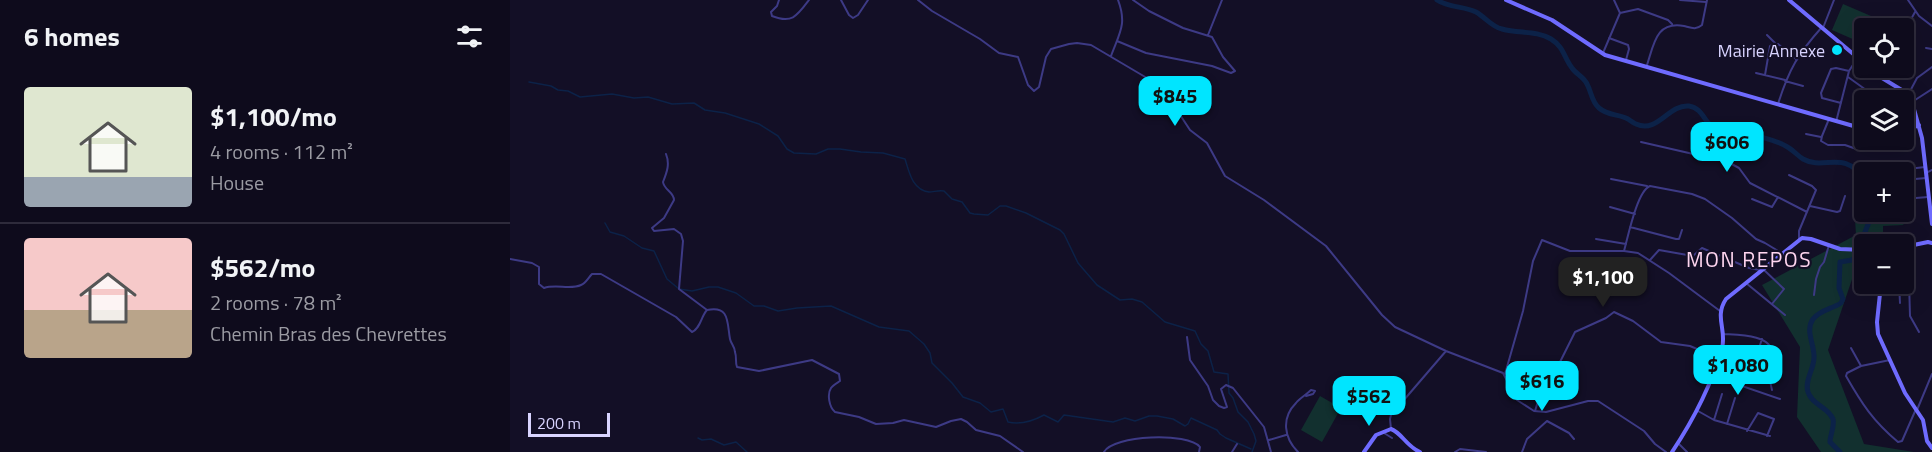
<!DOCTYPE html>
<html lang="en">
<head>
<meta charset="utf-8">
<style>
  body { margin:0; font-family:"Titillium Web",sans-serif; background:#1c1929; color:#f1f3f6; height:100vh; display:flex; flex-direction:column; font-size:22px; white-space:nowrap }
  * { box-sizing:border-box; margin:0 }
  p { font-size:20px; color:#9b9ba3 }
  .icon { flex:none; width:33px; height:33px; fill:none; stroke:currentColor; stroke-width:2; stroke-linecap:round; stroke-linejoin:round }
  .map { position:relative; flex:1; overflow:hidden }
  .side { display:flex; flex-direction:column; background:#0e0b1c; width:510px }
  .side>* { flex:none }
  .controls { position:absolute; left:1344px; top:18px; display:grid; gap:12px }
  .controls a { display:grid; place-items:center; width:60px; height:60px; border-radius:6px; background:#0e0b1c; box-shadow:0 6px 24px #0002,0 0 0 2px #2e2b3b; font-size:30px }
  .scale { position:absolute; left:18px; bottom:15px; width:82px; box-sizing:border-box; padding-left:6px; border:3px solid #d9d4ff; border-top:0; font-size:16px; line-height:21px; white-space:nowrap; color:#d9d4ff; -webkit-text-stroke:4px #130f26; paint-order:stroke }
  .price { position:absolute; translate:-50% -51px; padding:0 14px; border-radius:12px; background:#00e5ff; color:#111; font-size:20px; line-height:39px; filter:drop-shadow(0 2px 3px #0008) }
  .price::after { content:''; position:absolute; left:50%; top:36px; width:18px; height:14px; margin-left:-9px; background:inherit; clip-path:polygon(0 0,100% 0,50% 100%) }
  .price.current { background:#222; color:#fff }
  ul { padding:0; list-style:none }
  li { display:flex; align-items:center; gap:18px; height:150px; padding:0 24px }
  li+li { border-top:2px solid #2e2b3b }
  li span { display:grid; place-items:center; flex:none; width:168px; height:120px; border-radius:6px; color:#555 }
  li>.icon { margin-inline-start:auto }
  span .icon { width:72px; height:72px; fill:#fffc; stroke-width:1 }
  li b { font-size:26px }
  h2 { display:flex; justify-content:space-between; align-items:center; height:72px; padding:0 24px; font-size:26px }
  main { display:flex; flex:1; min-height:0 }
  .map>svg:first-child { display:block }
  .green { fill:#12302f }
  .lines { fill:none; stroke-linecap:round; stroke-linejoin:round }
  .stream { stroke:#0c2248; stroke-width:1.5 }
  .river { stroke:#0c2248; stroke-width:5 }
  .street { stroke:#3d3a85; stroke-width:2 }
  .secondary { stroke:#6f6bff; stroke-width:4 }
  .poi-dot { fill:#00e5ff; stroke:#130f26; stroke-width:2 }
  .labels { text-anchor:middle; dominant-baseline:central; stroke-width:4.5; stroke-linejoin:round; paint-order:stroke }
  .poi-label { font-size:18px; fill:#d9d4ff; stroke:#130f26; text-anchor:end }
  .quarter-label { font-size:21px; letter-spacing:1.5px; fill:#ffd6f0; stroke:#130f26 }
</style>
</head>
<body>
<main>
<section class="side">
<h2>6 homes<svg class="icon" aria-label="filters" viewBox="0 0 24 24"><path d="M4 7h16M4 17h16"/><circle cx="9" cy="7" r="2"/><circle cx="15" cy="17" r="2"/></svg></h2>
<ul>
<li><span style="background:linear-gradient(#dfe7d0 75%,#9aa5b1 0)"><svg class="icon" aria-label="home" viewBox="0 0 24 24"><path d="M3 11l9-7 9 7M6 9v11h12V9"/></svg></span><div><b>$1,100/mo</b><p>4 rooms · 112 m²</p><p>House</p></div></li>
<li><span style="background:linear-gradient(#f6c9c9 60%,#b9a48a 0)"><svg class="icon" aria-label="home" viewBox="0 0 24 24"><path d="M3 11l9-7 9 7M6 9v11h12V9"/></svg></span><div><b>$562/mo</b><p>2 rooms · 78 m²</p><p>Chemin Bras des Chevrettes</p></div></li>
</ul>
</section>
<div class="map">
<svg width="1422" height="452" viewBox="0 0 1422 452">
  <rect width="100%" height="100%" fill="#130f26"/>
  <path class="green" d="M1333 4 1375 22 1372 28H1354V44L1322 30Z
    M1355 171 1354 212H1377L1394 225 1373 226V244H1354L1318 350 1354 444 1404 452H1311L1287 417 1290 347 1252 285 1346 235 1345 219Z
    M810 396 831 408 812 442 791 430Z"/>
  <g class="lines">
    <path class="stream" d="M19 82 41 86 48 90 58 91 70 97 102 94 124 98 138 97 162 104 184 103 195 110 215 113 249 124 268 136 277 149 284 153 306 154 318 149H330L351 152 373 153 395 159C399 171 402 190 419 192 424 192 428 190 434 191L442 199 452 202 460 213 464 214 478 215 490 206H496L516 213 550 230 554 234 568 263 587 285 610 300 622 299 632 302 655 322 685 331 691 344 698 351 704 372 718 374 719 393 723 398 728 412 738 422 744 434 746 441 742 452
      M95 223 100 232 114 236 132 248 144 251 157 279 169 289 182 291 199 287H208L226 293 244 306H254L268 311 287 308 321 306 369 327 399 331 414 344 420 353 422 363 442 383 453 397 470 403 481 412 493 409 498 422C511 425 523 421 534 415L548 422 554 415 603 422 615 418 625 421 639 416H647L663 419 675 426 678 424 681 418 707 430 710 434 716 438 741 449
      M188 438 192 440 201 439 214 445 226 442 237 452"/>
    <path class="river" d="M927 0C939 8 954 6 966 12 975 17 982 27 992 29 1009 34 1026 30 1041 39 1054 47 1054 58 1062 68 1066 74 1074 77 1077 84 1082 93 1081 101 1089 108 1098 116 1109 114 1118 119 1121 121 1123 123 1126 124 1148 134 1158 104 1179 106 1193 108 1194 123 1205 129 1218 136 1232 131 1245 135 1256 139 1270 141 1279 148 1284 151 1288 156 1293 159 1314 171 1334 149 1354 179
      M1330 452 1320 442C1320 435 1325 426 1323 419 1318 407 1302 405 1298 392 1294 380 1305 368 1304 356 1304 344 1295 330 1303 319 1310 310 1322 309 1331 303L1333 299 1329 288 1330 262 1342 260 1345 257 1359 222 1361 212"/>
    <path class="street" d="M269 0 267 6 261 12 262 16C282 24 287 16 299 0
      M331 0 339 15 343 18 348 15 358 0
      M408 0 422 11 470 39 489 53 508 57 518 85 524 91 529 87 536 57 541 49 559 44 567 43 581 45 642 81 657 95 680 130 697 143 715 176 754 200 816 246 872 315 885 327 936 351 993 373 1007 400 1024 411 1036 412 1078 401H1088L1134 431 1145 444 1156 452
      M1170 0 1196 2
      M1398 0 1409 16 1422 26
      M1110 13 1128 9 1158 20 1162 24
      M1313 28 1324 0
      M1394 32 1405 12
      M698 35 712 0
      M1257 35 1265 43
      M1099 38 1118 45 1119 49 1116 60
      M607 41 636 53 702 66 721 73 725 71 713 57 702 37 673 28 639 11 623 0
      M1416 48 1422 49
      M1093 53 1110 13 1104 0
      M601 56C610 32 617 24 608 0
      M1137 65C1144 44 1146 21 1174 26 1182 28 1186 30 1192 25L1197 0
      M1246 73 1275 80
      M1255 75 1260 46 1263 44H1268L1286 59
      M1338 77 1370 100
      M1372 78 1377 68
      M1275 81 1293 86
      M1398 95 1407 78 1422 67
      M1402 102 1422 89
      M1331 103 1312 98 1311 93 1321 69 1326 68 1339 71
      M1268 104C1279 69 1288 54 1312 27
      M1319 119 1312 136 1311 141 1318 145H1335L1352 151 1359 140
      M1326 122 1339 71 1348 57
      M1296 134 1311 137
      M1131 142 1218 162 1229 168 1240 183 1297 212
      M156 154C160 164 157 172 153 182 154 190 164 192 164 200L154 218 142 228 144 231 164 229 171 234 173 241 169 289 197 310
      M1374 172 1415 167
      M1416 173 1422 170
      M1279 175 1302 186 1306 190 1289 231V240
      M1101 179 1137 186
      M1394 180 1416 178
      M1242 199 1262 207 1268 197
      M1394 199 1418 197
      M1300 206 1327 212 1330 211 1335 196
      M1100 207 1125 214
      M1120 227 1166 239H1169L1172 230
      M1086 239 1116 244
      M1398 246 1400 316 1409 332
      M1114 251C1118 237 1127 191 1140 186L1182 194 1195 199 1222 218 1246 239 1255 243 1273 254
      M0 259 22 263 29 267V284L34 288C46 284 61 290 71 285 76 283 78 278 82 274H91L166 317 182 332C191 328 191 316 197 310
      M1140 260 1149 250 1183 256 1192 248 1239 268 1250 270
      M1254 270 1274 289 1262 304
      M1236 283 1275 315
      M1389 284 1390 303
      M1304 295 1306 279 1310 267 1314 262 1319 245
      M197 310C220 305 217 323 220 339 221 344 225 347 225 352 227 358 225 362 227 367L249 371 302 360 329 374 330 381C327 383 323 385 321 388 317 394 319 407 325 412L349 417 366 424 383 423 394 420 426 427 441 421 451 419 457 422 466 430 490 436 513 452
      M1213 334C1226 335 1262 334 1262 353 1261 366 1258 377 1262 390
      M677 337 680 360 698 386 703 400 709 406 714 408 717 407 711 389 716 385 723 388 754 427 761 452
      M1252 339 1245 360 1259 365
      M1341 348 1351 366
      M1380 360 1351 366 1337 373 1336 376C1352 404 1363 421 1388 442L1392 441 1406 409
      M995 374 1013 311 1023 261 1032 240 1060 251H1114L1128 253 1159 273 1210 311
      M1203 376 1270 399
      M1407 410 1422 374
      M1025 411 1030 395 1046 370 1065 332 1096 318 1104 312 1123 321 1151 342 1180 346 1208 358
      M1188 411 1204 420 1260 436
      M1204 420 1212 394
      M1217 424 1225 398
      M881 429 880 419 881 415 936 351
      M1237 431 1248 413 1264 419 1257 436
      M874 433 882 438
      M759 440 776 435
      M1168 443 1177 452
      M594 452C603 435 678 432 690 447L689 452
      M722 452 727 444
      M788 452C774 438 771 418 786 403 790 398 796 395 801 390L805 391 803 394 796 396
      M945 452 950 449 976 452
      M1012 452 1017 439 1037 421 1059 433 1064 439"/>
    <path class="secondary" d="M996 0 1042 20 1095 55 1354 129
      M1279 0 1354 63
      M1360 68 1372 78 1395 92 1402 102 1412 138 1422 224
      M1394 132 1409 125
      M1394 247 1418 242 1422 243
      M1371 284 1367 322 1368 334 1395 393 1413 420 1417 441 1422 448
      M854 452 866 435 881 429C892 433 896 446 910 452
      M1162 452C1184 419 1201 386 1212 348 1217 330 1204 317 1216 299L1292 238 1301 239 1330 249 1354 250"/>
  </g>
  <circle class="poi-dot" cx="1327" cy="50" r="6"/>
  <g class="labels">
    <g class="poi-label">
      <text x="1315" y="50">Mairie Annexe</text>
    </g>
    <g class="quarter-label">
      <text x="1239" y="259">MON REPOS</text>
    </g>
  </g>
</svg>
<div class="controls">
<a><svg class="icon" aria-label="locate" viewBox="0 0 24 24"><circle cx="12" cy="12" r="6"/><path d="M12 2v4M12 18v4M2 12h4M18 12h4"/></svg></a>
<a><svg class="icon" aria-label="layers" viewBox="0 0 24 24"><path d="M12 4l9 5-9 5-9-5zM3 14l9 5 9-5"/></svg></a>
<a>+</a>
<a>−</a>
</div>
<div class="scale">200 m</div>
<b class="price" style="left:665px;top:127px">$845</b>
<b class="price" style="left:1217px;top:173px">$606</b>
<b class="price current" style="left:1093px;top:308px">$1,100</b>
<b class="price" style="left:1228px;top:396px">$1,080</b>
<b class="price" style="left:1032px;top:412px">$616</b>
<b class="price" style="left:859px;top:427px">$562</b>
</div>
</main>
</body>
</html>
